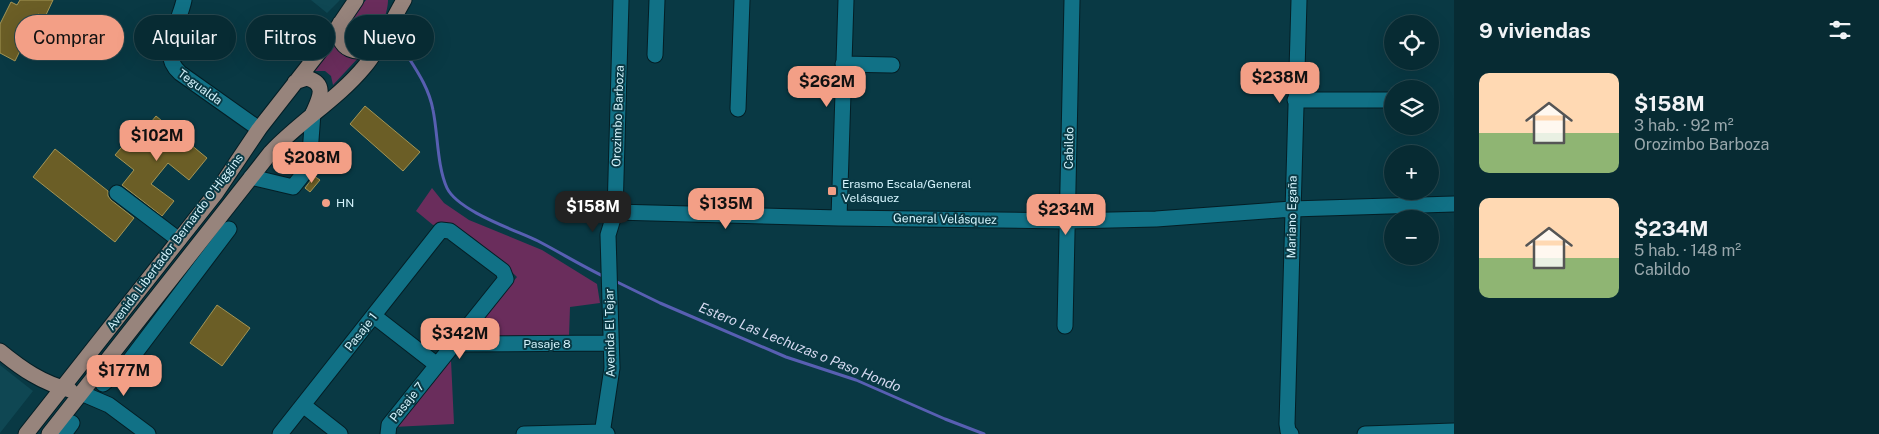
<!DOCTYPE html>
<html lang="es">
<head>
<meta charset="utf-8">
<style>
  body { margin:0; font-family:"Public Sans",sans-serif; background:#15373f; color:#f1f3f6; height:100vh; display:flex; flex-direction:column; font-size:19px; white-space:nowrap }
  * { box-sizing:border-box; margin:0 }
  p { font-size:16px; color:#98a7ac }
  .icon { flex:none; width:28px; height:28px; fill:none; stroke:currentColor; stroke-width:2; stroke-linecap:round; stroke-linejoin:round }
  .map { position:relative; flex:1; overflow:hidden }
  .details { display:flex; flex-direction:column; background:#072b33; width:425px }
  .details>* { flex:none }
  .hud { position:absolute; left:15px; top:15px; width:475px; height:45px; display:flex; gap:10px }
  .buttons { position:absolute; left:1384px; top:15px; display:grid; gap:10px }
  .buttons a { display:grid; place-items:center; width:55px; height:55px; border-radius:50%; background:#072b33; box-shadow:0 5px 20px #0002,0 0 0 1px #28474e; font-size:25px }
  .price { position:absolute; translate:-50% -42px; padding:0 11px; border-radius:10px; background:#f39f86; color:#111; font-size:16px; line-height:32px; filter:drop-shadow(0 1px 2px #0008) }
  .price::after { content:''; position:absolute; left:50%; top:30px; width:15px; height:11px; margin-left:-8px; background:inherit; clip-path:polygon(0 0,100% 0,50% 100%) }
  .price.selected { background:#222; color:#fff }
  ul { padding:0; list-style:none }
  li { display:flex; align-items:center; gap:15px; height:125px; padding:0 25px }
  li span { display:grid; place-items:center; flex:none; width:140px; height:100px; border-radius:10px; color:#555 }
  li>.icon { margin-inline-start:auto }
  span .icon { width:60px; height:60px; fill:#fffc; stroke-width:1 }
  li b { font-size:21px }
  h2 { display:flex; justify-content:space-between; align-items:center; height:60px; padding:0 25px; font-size:21px }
  .tag { padding:0 18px; border-radius:22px; background:#072b33; box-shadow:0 5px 20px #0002,0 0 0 1px #28474e; font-size:18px; line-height:45px }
  .tag.selected { background:#f39f86; color:#111 }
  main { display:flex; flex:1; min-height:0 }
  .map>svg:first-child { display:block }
  .built { fill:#0f4753 }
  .green { fill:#6a2d5c }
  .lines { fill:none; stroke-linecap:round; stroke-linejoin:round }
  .stream { stroke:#585fb2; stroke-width:3 }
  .building { fill:#6b5e26; stroke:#a49555 }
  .minor-casing { stroke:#041e25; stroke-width:17 }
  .major-casing { stroke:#041e25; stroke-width:17 }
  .minor { stroke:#117186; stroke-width:15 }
  .major { stroke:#97847c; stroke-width:15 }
  .poi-dot { fill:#f39f86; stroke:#093944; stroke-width:2 }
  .labels { text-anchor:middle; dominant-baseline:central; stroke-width:4; stroke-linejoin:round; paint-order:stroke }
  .street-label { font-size:12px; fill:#d5f4fd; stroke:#093944 }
  .poi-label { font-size:12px; fill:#d5f4fd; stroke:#093944; text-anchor:start }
  .water-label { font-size:14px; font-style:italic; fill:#d4d9f0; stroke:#093944 }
</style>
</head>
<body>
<main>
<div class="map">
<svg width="1454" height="434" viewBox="0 0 1454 434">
  <rect width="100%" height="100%" fill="#093944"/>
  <path class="built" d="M311 0H340L327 13Z
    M0 365 33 391 0 433Z"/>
  <path class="green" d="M366 0H388C388 11 382 29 373 36 368 39 362 39 357 38 337 33 359 8 366 0Z
    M336 42C341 57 346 55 360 56L333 85 331 76 325 71H313Z
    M432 188 444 203 469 220 542 250 597 284 600 303 570 307 569 337 463 340 517 277C498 260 460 217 433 225L416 211Z
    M451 360 454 424 393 427Z"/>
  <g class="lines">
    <path class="stream" d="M405 52C417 71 429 88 433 110 438 134 437 166 447 188 458 211 515 230 538 241 561 253 582 266 605 277
      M613 280 660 303 786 357 856 380 945 419 984 434"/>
  </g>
  <path class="building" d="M20 0H53L45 17 38 14 15 61 0 53V24L11 2 17 5Z
    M365 106 420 152 403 171 350 124Z
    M156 116 207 158 189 180 168 163 151 184 174 201 162 216 122 185 134 170 115 155 133 134 138 138Z
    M55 149 108 191V196L111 200 134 218 115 242 33 177Z
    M314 176 320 180 310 192 305 188Z
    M217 305 250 328 222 366 190 343Z"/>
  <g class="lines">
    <g class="minor-casing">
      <path id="minor" d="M184 0C179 25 157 52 180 73L259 129
        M655 55 657 0
        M843 64 892 65
        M1295 100H1392
        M738 109 742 0
        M251 177 293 187 309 167 313 113
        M117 193 179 240
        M615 212 839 218 1067 221 1156 219 1292 209 1454 204
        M839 218 846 0
        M374 316 437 365
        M1065 326 1072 0
        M453 344 611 343
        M103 384 127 364 229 229
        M81 393 109 405 148 434
        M303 405 340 434
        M64 434 72 423
        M280 434 441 230 450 231 503 271 506 279 389 425 388 434
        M524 434 603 432 607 434
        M602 434 612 368 608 235 615 212 621 0
        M1291 434 1288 431 1287 424 1299 0
        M1365 434 1454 431"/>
    </g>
    <g class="major-casing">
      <path id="major" d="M340 23C333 50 360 59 379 44
        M295 82 307 78C328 84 319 99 313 113
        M0 351C22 369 42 383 70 390
        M26 434 216 193 259 129 331 37 356 0
        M49 434 271 152C300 121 338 99 365 66 381 47 391 22 404 0"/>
    </g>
    <use href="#minor" class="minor"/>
    <use href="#major" class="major"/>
  </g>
  <g class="poi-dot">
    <rect x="827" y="186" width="10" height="10" rx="2.5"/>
    <circle cx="326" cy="203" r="5"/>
  </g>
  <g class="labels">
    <g class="street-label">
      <text transform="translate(200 87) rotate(36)">Tegualda</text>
      <text transform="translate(618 116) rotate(-88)">Orozimbo Barboza</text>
      <text transform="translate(1069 148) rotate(-89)">Cabildo</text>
      <text transform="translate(1292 217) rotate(-89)">Mariano Egaña</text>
      <text transform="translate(945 219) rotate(1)">General Velásquez</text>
      <text transform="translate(175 242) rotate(-53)">Avenida Libertador Bernardo O'Higgins</text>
      <text transform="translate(361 332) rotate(-52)">Pasaje 1</text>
      <text transform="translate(610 333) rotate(-91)">Avenida El Tejar</text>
      <text x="547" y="344">Pasaje 8</text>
      <text transform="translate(407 402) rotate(-51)">Pasaje 7</text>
    </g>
    <g class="poi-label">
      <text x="842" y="184">Erasmo Escala/General<tspan x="842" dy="14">Velásquez</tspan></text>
      <text x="336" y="203">HN</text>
    </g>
    <g class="water-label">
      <text transform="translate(800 347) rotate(22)">Estero Las Lechuzas o Paso Hondo</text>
    </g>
  </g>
</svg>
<div class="buttons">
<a><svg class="icon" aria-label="locate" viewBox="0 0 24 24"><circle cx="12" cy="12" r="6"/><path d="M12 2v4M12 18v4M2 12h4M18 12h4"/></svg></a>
<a><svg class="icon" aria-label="layers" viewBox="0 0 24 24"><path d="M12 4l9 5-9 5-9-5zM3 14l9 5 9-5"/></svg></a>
<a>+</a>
<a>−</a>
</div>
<b class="price" style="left:1280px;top:104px">$238M</b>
<b class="price" style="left:827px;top:108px">$262M</b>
<b class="price" style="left:157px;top:162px">$102M</b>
<b class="price" style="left:312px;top:184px">$208M</b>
<b class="price" style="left:726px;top:230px">$135M</b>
<b class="price selected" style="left:593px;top:233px">$158M</b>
<b class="price" style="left:1066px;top:236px">$234M</b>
<b class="price" style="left:460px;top:360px">$342M</b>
<b class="price" style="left:124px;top:397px">$177M</b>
<div class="hud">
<a class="tag selected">Comprar</a>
<a class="tag">Alquilar</a>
<a class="tag">Filtros</a>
<a class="tag">Nuevo</a>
</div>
</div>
<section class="details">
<h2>9 viviendas<svg class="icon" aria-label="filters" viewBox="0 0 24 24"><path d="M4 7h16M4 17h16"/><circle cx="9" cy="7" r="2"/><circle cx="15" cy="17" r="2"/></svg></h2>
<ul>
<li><span style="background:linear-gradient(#ffd9b3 60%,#8fb573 0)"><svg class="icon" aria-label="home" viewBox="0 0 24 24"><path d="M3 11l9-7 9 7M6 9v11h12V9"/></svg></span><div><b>$158M</b><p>3 hab. · 92 m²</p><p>Orozimbo Barboza</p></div></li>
<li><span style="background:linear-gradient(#ffd9b3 60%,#8fb573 0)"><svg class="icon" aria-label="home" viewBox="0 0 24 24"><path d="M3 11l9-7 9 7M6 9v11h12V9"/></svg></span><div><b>$234M</b><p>5 hab. · 148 m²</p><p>Cabildo</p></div></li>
</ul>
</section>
</main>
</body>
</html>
